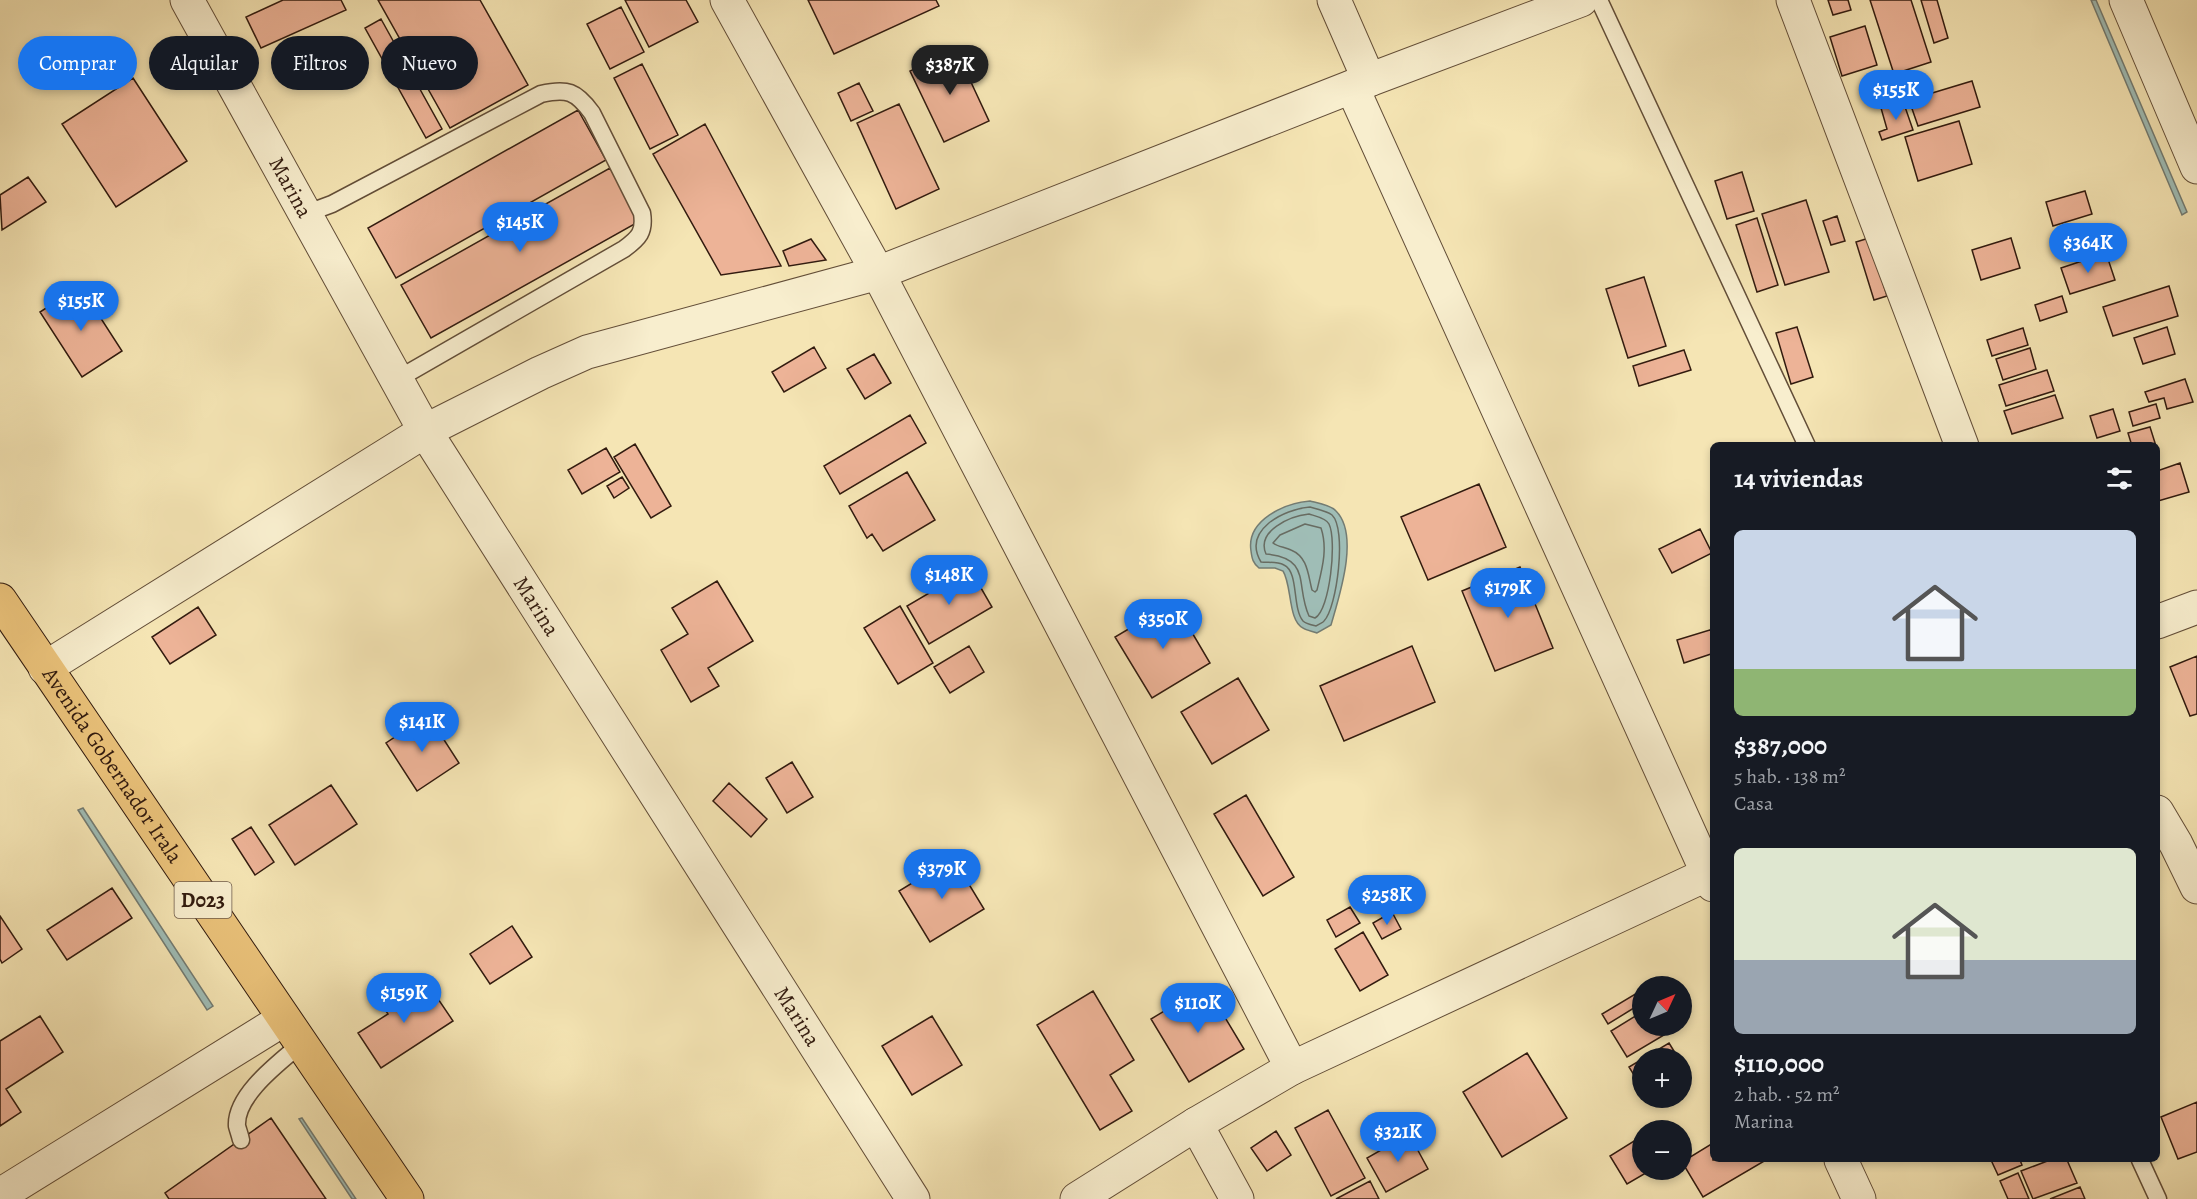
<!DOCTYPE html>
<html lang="es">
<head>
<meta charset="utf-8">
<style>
  body { margin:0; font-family:Alegreya,serif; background:#20242c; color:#f1f3f6; height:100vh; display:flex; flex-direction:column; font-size:22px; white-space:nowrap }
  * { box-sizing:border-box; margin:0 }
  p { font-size:20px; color:#9ea1a6 }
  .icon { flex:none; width:33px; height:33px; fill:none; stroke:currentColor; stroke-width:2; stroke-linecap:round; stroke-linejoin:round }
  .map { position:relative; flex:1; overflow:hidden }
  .details { position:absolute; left:1710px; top:442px; width:450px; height:720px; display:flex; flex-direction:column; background:#171b24; border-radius:9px; box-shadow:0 3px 9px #0003 }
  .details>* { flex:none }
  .hud { position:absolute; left:18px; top:36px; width:570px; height:54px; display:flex; gap:12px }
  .needle { width:39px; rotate:46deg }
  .tools { position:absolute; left:1632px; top:976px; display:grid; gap:12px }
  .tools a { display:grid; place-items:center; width:60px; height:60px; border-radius:50%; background:#171b24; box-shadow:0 3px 9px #0003; font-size:30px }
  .price { position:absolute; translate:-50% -51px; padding:0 14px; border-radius:21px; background:#1a73e8; color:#fff; font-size:20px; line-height:39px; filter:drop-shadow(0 2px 3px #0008) }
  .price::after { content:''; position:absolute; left:50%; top:36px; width:18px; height:14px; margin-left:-9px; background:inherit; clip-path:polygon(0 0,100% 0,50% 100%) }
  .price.selected { background:#222; color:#fff }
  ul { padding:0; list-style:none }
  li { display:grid; align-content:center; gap:12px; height:318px; padding:0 24px }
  li span { display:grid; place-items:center; height:186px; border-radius:9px; color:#555 }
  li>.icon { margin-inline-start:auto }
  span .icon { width:108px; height:108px; fill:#fffc; stroke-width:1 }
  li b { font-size:26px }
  h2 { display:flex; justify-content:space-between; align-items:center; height:72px; padding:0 24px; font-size:26px }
  .tag { padding:0 21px; border-radius:27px; background:#171b24; box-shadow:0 3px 9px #0003; font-size:21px; line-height:54px }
  .tag.selected { background:#1a73e8; color:#fff }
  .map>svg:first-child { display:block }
  .water { fill:#9fbdb6; stroke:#737c73; stroke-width:1.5 }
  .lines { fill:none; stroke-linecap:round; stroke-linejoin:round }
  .shore { stroke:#686c62; stroke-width:1.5 }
  .building { fill:#edb397; stroke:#321b0f; stroke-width:1.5 }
  .service-casing { stroke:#634e38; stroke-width:19 }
  .minor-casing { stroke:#634e38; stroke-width:35 }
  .primary-casing { stroke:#321b0f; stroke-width:35 }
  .service { stroke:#f8eece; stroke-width:16 }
  .minor { stroke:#f8eece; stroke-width:33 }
  .primary { stroke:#eac27a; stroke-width:33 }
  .labels { text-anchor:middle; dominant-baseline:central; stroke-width:4.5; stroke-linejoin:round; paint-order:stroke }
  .shield { fill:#f8eece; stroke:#6d5a48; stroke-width:1.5 }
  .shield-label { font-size:21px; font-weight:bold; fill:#321b0f }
  .street-label { font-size:22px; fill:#321b0f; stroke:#f8eece }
</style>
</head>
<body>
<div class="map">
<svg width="2197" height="1199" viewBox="0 0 2197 1199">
  <rect width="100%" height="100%" fill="#f5e5b4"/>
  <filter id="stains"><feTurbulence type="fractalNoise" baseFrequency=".00333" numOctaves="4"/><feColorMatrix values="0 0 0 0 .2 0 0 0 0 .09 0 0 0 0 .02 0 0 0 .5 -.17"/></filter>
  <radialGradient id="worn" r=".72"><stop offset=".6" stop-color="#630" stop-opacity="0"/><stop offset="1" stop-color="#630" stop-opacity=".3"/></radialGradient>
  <path class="water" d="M2091 0H2096L2187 212 2182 215Z
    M1310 501C1318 503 1331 505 1336 511 1360 535 1339 597 1331 625L1317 633C1313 631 1307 631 1303 628 1288 621 1292 585 1283 571L1275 568H1259C1253 563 1252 559 1251 551 1246 520 1285 503 1310 501Z
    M83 808 213 1006 207 1010 78 810Z
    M302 1118 356 1199H352L299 1119Z"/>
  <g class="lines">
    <path class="shore" d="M1310 507C1317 509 1327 511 1332 515 1347 529 1337 608 1324 621 1324 622 1317 625 1316 626 1312 625 1306 624 1303 621 1292 608 1299 572 1284 565 1276 561 1268 563 1261 562 1242 530 1284 509 1310 507Z
      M1309 514C1315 516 1326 518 1329 524 1337 540 1330 610 1315 618L1309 616C1295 585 1312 558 1266 554 1256 531 1290 516 1309 514Z
      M1305 524 1321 528C1328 549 1322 569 1317 590L1315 592 1312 590C1308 575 1308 557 1291 550 1285 547 1278 547 1273 543L1280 535Z"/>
  </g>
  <path class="building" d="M283 0H341L346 10 261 48 246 17Z
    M378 0H480L528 85 450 128Z
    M625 0H686L698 22 649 47Z
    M808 0H936L939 6 834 54Z
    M1828 0H1848L1851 10 1833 15Z
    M1870 0H1911L1931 62 1894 74Z
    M1921 0H1937L1948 38 1934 43Z
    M621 7 644 52 610 69 587 24Z
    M381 19 442 129 426 138 365 28Z
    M1865 26 1877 65 1842 76 1830 37Z
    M956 50 989 121 944 142 910 71Z
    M642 64 678 135 650 149 614 78Z
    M133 78 187 161 116 207 62 124Z
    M1972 81 1980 107 1918 126 1909 100Z
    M859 83 873 111 851 121 838 93Z
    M1903 101 1913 130 1882 140 1879 132 1887 129 1881 108Z
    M899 104 939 189 896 209 857 123Z
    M578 110 606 160 396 278 368 228Z
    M1959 121 1972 164 1918 181 1905 137Z
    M705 124 781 266 721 275 653 154Z
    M610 168 640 221 431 338 401 285Z
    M1742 172 1754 211 1727 219 1715 181Z
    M28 177 46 202 2 230 0 195Z
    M2085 191 2092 214 2053 226 2046 202Z
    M1806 200 1829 272 1785 285 1762 214Z
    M1837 216 1845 241 1831 245 1823 221Z
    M1757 218 1778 285 1757 292 1736 225Z
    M1869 238 1887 296 1874 300 1856 242Z
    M2011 238 2020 268 1981 280 1972 250Z
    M811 239 826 260 789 266 783 251Z
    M2106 253 2115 280 2070 294 2061 268Z
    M1644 277 1666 346 1628 358 1606 289Z
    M80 286 122 351 82 377 40 312Z
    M2169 286 2178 316 2113 336 2103 307Z
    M2062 296 2067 312 2040 321 2035 305Z
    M1797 327 1813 377 1791 384 1776 333Z
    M2167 327 2175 354 2143 364 2134 338Z
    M2023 328 2028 345 1992 356 1987 340Z
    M814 347 826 368 784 392 772 372Z
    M2030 348 2036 369 2003 380 1996 359Z
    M1684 350 1691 370 1639 386 1633 366Z
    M874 354 891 383 865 399 847 369Z
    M2047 370 2054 391 2006 406 1999 385Z
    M2185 379 2193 402 2167 409 2164 398 2149 402 2145 392Z
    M2055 395 2063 418 2012 434 2004 411Z
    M2156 404 2160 418 2133 426 2129 412Z
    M2113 409 2120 431 2097 438 2090 416Z
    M910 415 926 443 840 494 824 466Z
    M2150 427 2156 446H2132L2128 433Z
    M635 444 671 506 651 518 614 457Z
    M606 448 620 472 582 494 568 470Z
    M2180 463 2189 492 2158 501 2157 471Z
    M907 472 935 520 883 551 872 534 867 538 849 506Z
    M622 477 629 488 614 498 607 486Z
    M1479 484 1506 547 1428 580 1401 517Z
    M1700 529 1712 553 1672 573 1659 549Z
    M1520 567 1553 648 1495 671 1462 591Z
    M970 569 992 607 929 644 907 606Z
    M717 581 753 641 708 668 719 686 691 702 661 650 688 634 672 608Z
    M1174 602 1210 663 1152 698 1115 637Z
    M900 606 933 663 898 684 864 628Z
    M198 607 216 635 170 664 152 637Z
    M1713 629V660L1711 654 1684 663 1677 640Z
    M969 646 984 672 950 693 934 667Z
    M1412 646 1435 702 1344 741 1320 686Z
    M2197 656V714L2190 716 2170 667Z
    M1238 678 1269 730 1212 764 1181 712Z
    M428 715 459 763 417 791 386 743Z
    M792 762 813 797 787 813 766 778Z
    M729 783 767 819 751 837 713 801Z
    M331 785 357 824 295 865 269 825Z
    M1246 795 1294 877 1263 896 1214 814Z
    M251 827 274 862 255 875 232 839Z
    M953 858 984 909 930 942 899 891Z
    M112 888 132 918 67 960 47 930Z
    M1350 907 1360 923 1336 937 1327 920Z
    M1392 912 1401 929 1382 939 1373 923Z
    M0 916 22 949 2 963 0 959Z
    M512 926 532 957 490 984 470 954Z
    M1363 932 1388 975 1360 991 1335 949Z
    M396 983 408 1001 430 987 453 1021 381 1068 358 1033 388 1014 376 996Z
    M1206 986 1244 1049 1189 1082 1151 1019Z
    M1642 990V1003L1608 1024 1602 1014Z
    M1093 991 1134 1060 1110 1075 1132 1111 1100 1130 1037 1025Z
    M1642 1012V1026H1659L1664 1035 1627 1057 1611 1031Z
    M40 1016 63 1052 6 1089 21 1112 0 1126V1041Z
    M932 1016 962 1065 912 1095 882 1046Z
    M1669 1043 1677 1056 1671 1059H1642V1076L1637 1080 1629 1067Z
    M1527 1053 1567 1118 1502 1157 1463 1092Z
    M2197 1102V1152L2178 1159 2161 1117Z
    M1328 1110 1365 1178 1331 1196 1295 1128Z
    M271 1118 326 1199H169L165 1193Z
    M1276 1131 1291 1155 1267 1171 1251 1148Z
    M1409 1134 1428 1169 1386 1192 1367 1158Z
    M1642 1136V1170H1651L1627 1184 1610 1156Z
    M1713 1143V1160H1766L1703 1197 1682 1162Z
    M1991 1160H2020L2022 1165 1998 1175Z
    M2050 1160H2067L2077 1183 2033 1199 2021 1171Z
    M2018 1173 2029 1199H2008L2000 1181Z
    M1370 1181 1379 1199H1336Z
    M2080 1187 2085 1199H2050Z"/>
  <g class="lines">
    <g class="service-casing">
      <path id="service" d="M1599 0 1807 446
        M305 214 332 204 541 94C567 88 576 91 592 113L642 213C645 232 639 238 624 249L396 380
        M241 1140C240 1135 238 1130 237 1126 235 1095 280 1062 301 1044
        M2140 1160 2158 1199"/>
    </g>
    <g class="minor-casing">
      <g id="minor">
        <path id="s1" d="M187 0 425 431 913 1199"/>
        <path d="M727 0 878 273 1292 1068"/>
        <path d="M1334 0 1369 80"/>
        <path d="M1793 0 1962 446"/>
        <path d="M2126 0 2197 167"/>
        <path d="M1352 87 1713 885"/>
        <path d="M2157 622 2197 607"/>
        <path d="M45 668 425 431 540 373 587 352 878 273 1369 80 1581 0"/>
        <path d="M2157 812 2176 844 2197 887"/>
        <path d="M1196 1124 1237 1199"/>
        <path d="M1841 1160 1859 1199"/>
        <path d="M0 1195 284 1019"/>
        <path d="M1077 1199 1196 1124 1292 1068 1708 874"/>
      </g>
    </g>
    <g class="primary-casing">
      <g id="primary">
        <path id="s2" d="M0 600 407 1199"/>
      </g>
    </g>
    <use href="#service" class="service"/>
    <use href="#minor" class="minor"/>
    <use href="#primary" class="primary"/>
  </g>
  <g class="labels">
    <rect class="shield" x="174.5" y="882" width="57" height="36" rx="4.5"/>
    <g class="shield-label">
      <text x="203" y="900">D023</text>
    </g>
    <g class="street-label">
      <text stroke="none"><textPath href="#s1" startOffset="214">Marina</textPath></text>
      <text stroke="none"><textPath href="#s1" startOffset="700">Marina</textPath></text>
      <text stroke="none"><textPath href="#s2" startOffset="200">Avenida Gobernador Irala</textPath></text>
      <text stroke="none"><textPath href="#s1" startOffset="1186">Marina</textPath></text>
    </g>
  </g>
  <rect width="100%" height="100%" filter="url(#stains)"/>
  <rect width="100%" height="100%" fill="url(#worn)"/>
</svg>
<div class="tools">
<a><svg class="needle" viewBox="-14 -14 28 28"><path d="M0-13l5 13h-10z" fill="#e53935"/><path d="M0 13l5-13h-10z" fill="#9ea1a6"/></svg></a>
<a>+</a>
<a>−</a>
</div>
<b class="price selected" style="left:950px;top:96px">$387K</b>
<b class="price" style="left:1896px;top:121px">$155K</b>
<b class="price" style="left:520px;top:253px">$145K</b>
<b class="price" style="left:2088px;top:274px">$364K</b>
<b class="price" style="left:81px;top:332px">$155K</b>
<b class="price" style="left:949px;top:606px">$148K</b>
<b class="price" style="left:1508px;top:619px">$179K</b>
<b class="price" style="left:1163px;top:650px">$350K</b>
<b class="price" style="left:422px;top:753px">$141K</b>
<b class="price" style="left:942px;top:900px">$379K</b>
<b class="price" style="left:1387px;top:926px">$258K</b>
<b class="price" style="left:404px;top:1024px">$159K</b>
<b class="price" style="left:1198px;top:1034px">$110K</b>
<b class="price" style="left:1398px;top:1163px">$321K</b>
<div class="hud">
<a class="tag selected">Comprar</a>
<a class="tag">Alquilar</a>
<a class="tag">Filtros</a>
<a class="tag">Nuevo</a>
</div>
<section class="details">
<h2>14 viviendas<svg class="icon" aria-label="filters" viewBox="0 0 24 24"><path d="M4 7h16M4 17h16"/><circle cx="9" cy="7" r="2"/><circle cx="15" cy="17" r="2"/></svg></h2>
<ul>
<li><span style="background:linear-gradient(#c9d6e8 75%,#8fb573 0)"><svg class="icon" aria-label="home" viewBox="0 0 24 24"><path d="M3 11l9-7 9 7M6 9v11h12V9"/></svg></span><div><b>$387,000</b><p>5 hab. · 138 m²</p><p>Casa</p></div></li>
<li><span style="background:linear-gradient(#dfe7d0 60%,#9aa5b1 0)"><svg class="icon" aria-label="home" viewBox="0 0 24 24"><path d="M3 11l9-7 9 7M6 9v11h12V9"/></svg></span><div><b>$110,000</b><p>2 hab. · 52 m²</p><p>Marina</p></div></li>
</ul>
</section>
</div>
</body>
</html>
